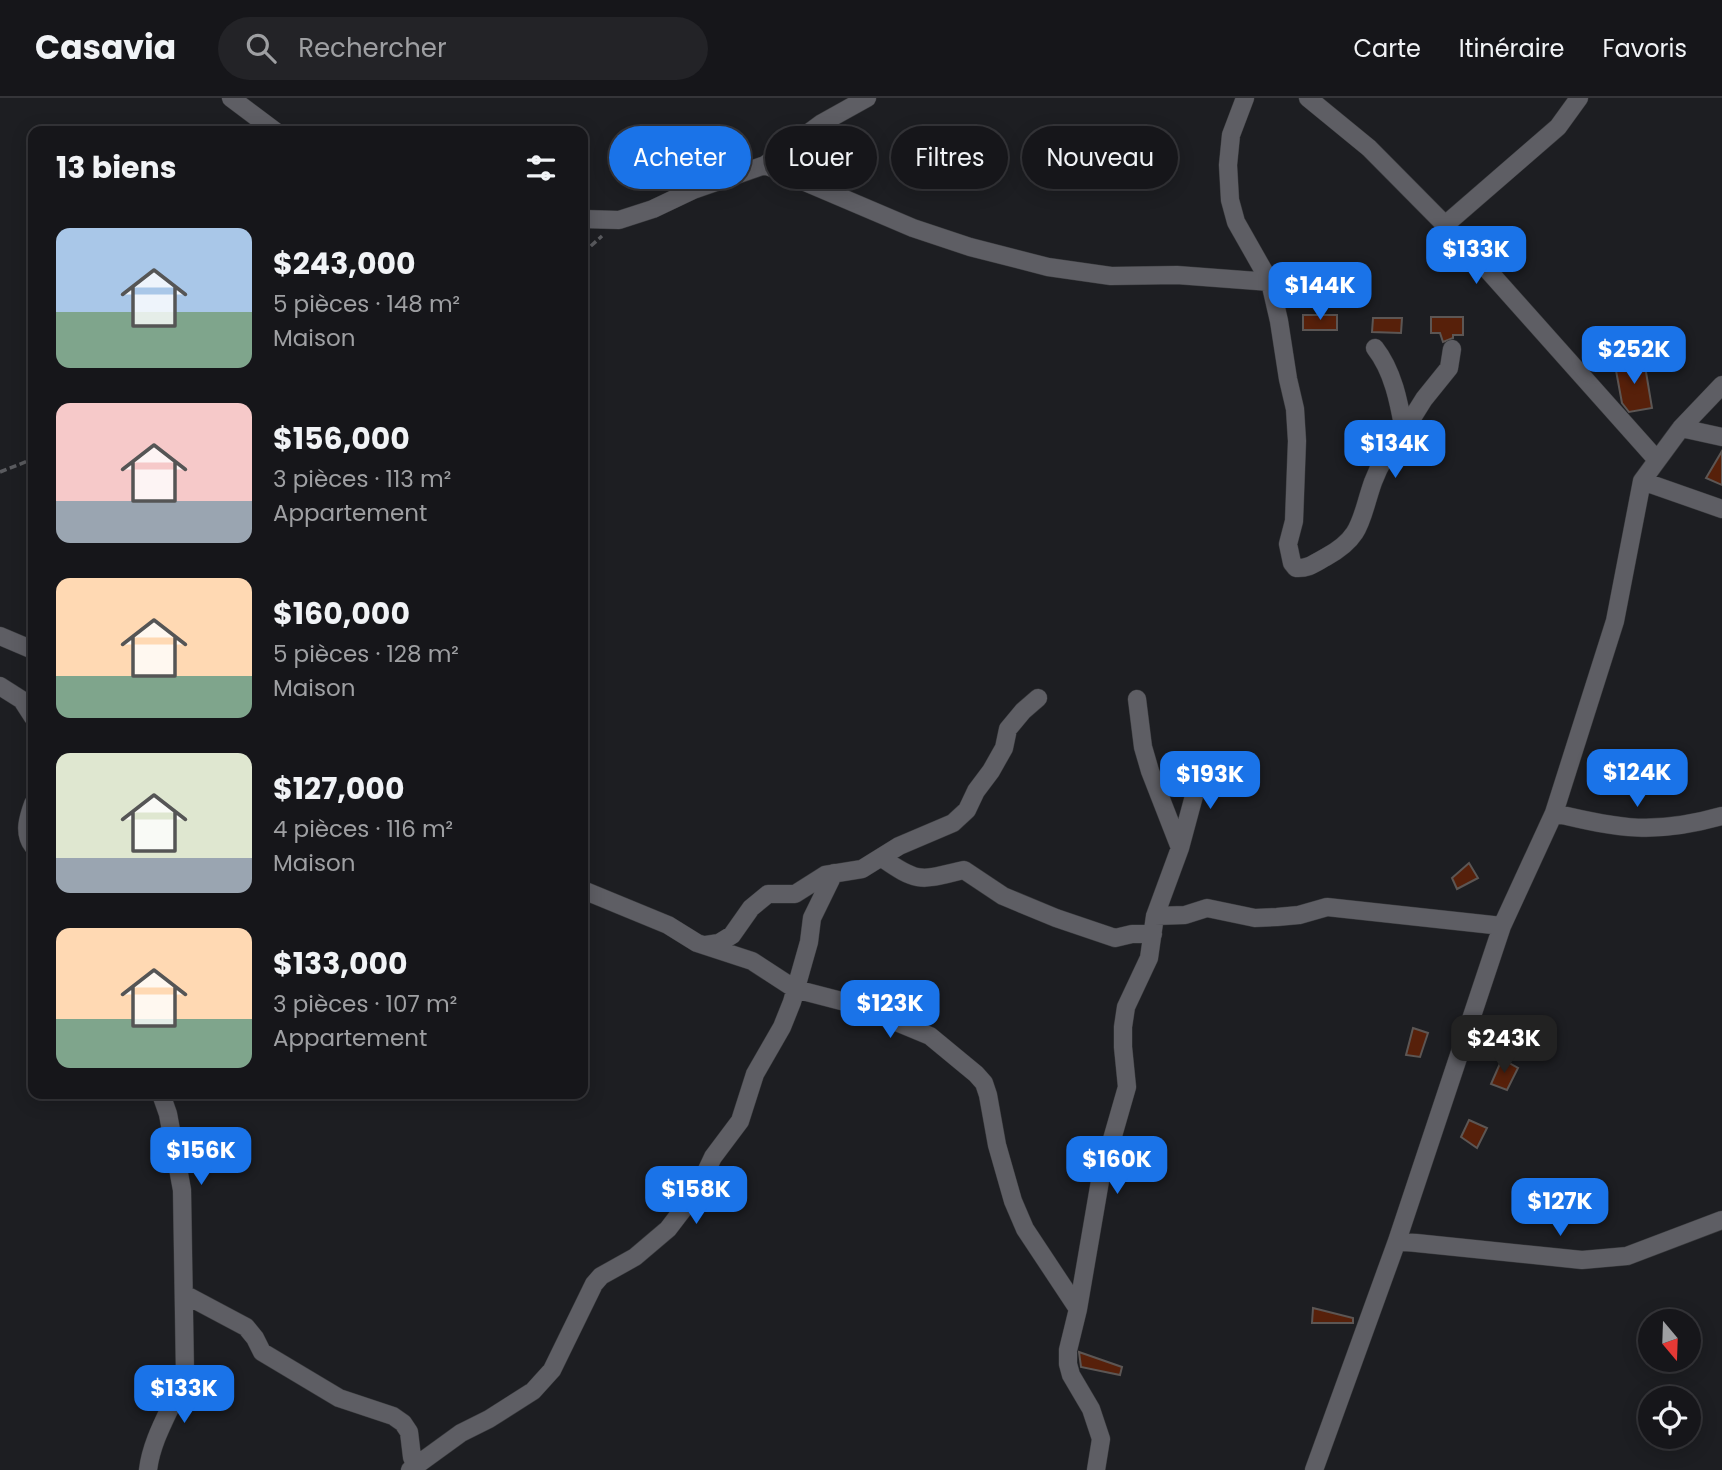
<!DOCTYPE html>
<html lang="fr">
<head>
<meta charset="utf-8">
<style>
  body { margin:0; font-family:Poppins,sans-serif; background:#232327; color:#f1f3f6; height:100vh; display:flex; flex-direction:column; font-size:26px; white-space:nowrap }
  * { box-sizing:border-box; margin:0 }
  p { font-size:23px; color:#9e9fa2 }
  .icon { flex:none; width:38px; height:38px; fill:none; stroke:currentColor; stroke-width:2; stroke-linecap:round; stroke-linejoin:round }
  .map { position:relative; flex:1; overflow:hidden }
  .side { position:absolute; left:28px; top:28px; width:560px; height:973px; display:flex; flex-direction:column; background:#16161a; border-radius:14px; box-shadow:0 4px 18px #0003,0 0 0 2px #353539 }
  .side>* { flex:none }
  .hud { position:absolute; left:609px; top:28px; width:665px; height:63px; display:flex; gap:14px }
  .needle { width:46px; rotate:161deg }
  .tools { position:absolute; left:1638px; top:1211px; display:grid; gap:14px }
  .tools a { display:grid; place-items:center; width:63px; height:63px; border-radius:50%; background:#16161a; box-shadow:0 4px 18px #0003,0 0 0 2px #353539; font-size:35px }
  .price { position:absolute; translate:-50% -60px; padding:0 16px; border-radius:14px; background:#1a73e8; color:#fff; font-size:23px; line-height:46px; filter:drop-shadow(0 2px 4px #0008) }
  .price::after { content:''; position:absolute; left:50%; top:42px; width:21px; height:16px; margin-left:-10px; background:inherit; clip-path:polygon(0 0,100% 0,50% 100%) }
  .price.selected { background:#222; color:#fff }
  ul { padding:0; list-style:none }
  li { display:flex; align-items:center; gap:21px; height:175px; padding:0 28px }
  li span { display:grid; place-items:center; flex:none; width:196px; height:140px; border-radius:14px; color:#555 }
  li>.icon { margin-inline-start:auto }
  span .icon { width:84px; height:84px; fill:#fffc; stroke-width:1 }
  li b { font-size:30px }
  h2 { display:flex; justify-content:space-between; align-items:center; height:84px; padding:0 28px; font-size:30px }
  .tag { padding:0 24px; border-radius:32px; background:#16161a; box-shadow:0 4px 18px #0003,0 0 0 2px #353539; font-size:24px; line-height:63px }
  .tag.selected { background:#1a73e8; color:#fff }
  header { display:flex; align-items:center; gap:42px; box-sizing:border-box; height:98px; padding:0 35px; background:#16161a; border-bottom:2px solid #353539 }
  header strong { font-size:33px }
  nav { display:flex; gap:38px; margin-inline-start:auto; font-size:24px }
  .search { width:490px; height:63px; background:#232327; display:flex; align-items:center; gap:18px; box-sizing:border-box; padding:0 24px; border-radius:38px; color:#9e9fa2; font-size:26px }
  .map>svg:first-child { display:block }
  .building { fill:#57200a; stroke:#5c5654; stroke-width:2 }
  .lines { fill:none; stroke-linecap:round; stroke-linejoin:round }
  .street-casing { stroke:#393a3d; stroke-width:19 }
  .path { stroke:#5a5b5f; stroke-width:3.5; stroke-dasharray:7 3.5; stroke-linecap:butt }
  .street { stroke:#5e5e64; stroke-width:18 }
</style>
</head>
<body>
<header>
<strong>Casavia</strong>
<div class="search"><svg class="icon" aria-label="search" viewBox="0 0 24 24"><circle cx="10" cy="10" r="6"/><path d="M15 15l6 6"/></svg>Rechercher</div>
<nav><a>Carte</a><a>Itinéraire</a><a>Favoris</a></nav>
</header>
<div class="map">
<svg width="1722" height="1372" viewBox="0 0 1722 1372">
  <rect width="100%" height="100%" fill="#1d1e22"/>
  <path class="building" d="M1303 217H1337V232H1303Z
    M1431 219H1463V237H1453V240L1443 244 1440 235H1431Z
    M1373 220H1402L1401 235 1372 234Z
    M1644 262 1652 310 1629 314 1622 305 1615 267Z
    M1722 353V387L1706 380Z
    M1469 765 1478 780 1457 791 1452 780Z
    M1413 930 1428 935 1420 959 1406 957Z
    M1502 961 1518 970 1507 992 1491 986Z
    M1469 1022 1487 1030 1477 1050 1461 1039Z
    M1313 1210 1353 1220V1225H1312Z
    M1079 1254 1122 1269 1120 1277 1081 1269Z"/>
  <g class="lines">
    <g class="street-casing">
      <path id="street" d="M231 0 275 33
        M1245 0 1231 37 1228 67 1230 102 1236 124 1270 184 1279 223 1288 281 1295 311 1297 343 1294 423 1288 446 1292 465 1296 470C1308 471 1315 465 1326 459 1363 439 1360 421 1373 384 1380 365 1391 348 1404 333 1399 304 1393 273 1375 250
        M1308 0 1369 50 1468 150 1657 362
        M765 67 913 130 970 149 1048 169 1111 178 1177 177 1270 184
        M583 121 619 122 653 111 693 92 765 67 822 25 867 0
        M1445 127 1558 29 1579 0
        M1681 330 1722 339
        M1404 333 1424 301 1449 270 1452 251
        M1642 383 1722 411
        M0 538 33 552
        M0 588 22 602 33 619
        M33 706C28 720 23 735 33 748
        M1554 715C1620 731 1655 737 1722 718
        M1180 750 1198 683 1208 665
        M882 760C919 786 921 782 964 772L1003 798 1056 820 1115 840 1132 836H1153
        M583 792 668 827 697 845 752 863 795 891 853 906 930 938 976 976 984 985 988 997 997 1047 1013 1103 1025 1131 1078 1211
        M1155 818 1185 817 1207 810 1255 820 1277 819 1299 817 1327 809 1502 828
        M706 847 719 845 732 837 751 810 768 796H795L825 777 862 771 899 748 953 725 967 712 976 693 991 673 1004 650 1008 631 1023 613 1038 600
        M1397 1143 1582 1162 1627 1158 1722 1122
        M184 1196 246 1229 255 1240 262 1254 339 1300 393 1318 403 1325 409 1334 412 1359 417 1372
        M148 1372C152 1338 173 1309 185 1276L182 1092 168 1016 161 996
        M410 1372 461 1335 489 1321 533 1293 552 1272 594 1186 601 1178 635 1159 668 1131 697 1093 713 1059 740 1023 755 976 782 929 792 904 809 844 812 820 834 775
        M1096 1372 1101 1341 1091 1311 1071 1277 1068 1266V1252L1078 1211 1100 1083 1127 989 1123 949V929L1126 909 1149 860 1155 818 1180 750 1150 673 1143 649 1137 601
        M1314 1372 1397 1143 1502 828 1554 715 1615 523 1642 383 1681 330 1722 287"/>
    </g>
    <path class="path" d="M583 155 602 138
      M0 374 33 361"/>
    <use href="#street" class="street"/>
  </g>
</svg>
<div class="tools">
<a><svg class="needle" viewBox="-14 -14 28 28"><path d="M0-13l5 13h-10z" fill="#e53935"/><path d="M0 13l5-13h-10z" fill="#9e9fa2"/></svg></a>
<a><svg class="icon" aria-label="locate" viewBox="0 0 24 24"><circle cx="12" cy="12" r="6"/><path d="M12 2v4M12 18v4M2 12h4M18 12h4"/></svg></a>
</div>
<b class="price" style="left:1476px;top:188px">$133K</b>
<b class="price" style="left:1320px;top:224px">$144K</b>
<b class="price" style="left:1634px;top:288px">$252K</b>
<b class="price" style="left:1395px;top:382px">$134K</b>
<b class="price" style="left:1637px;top:711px">$124K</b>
<b class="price" style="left:1210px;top:713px">$193K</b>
<b class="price" style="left:890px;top:942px">$123K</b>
<b class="price selected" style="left:1504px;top:977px">$243K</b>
<b class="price" style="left:201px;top:1089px">$156K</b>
<b class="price" style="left:1117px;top:1098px">$160K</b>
<b class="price" style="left:696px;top:1128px">$158K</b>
<b class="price" style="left:1560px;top:1140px">$127K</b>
<b class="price" style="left:184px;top:1327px">$133K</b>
<div class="hud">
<a class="tag selected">Acheter</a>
<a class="tag">Louer</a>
<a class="tag">Filtres</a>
<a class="tag">Nouveau</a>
</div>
<section class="side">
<h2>13 biens<svg class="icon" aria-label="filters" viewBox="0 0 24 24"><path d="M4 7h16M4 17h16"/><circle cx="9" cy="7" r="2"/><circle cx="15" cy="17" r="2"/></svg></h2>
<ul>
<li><span style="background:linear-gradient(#a9c7e8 60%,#7fa58c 0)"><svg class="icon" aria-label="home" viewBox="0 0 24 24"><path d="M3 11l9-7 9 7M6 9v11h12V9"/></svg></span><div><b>$243,000</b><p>5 pièces · 148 m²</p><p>Maison</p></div></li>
<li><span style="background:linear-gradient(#f6c9c9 70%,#9aa5b1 0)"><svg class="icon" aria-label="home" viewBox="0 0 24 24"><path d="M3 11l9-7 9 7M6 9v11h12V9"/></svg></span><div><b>$156,000</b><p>3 pièces · 113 m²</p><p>Appartement</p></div></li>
<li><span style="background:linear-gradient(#ffd9b3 70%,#7fa58c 0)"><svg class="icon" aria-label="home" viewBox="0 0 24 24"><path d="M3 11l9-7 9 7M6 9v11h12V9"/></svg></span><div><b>$160,000</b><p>5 pièces · 128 m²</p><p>Maison</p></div></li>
<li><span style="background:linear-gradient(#dfe7d0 75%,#9aa5b1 0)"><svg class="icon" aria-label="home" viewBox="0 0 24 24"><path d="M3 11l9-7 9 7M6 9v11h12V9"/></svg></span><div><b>$127,000</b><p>4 pièces · 116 m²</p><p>Maison</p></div></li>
<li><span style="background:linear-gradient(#ffd9b3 65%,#7fa58c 0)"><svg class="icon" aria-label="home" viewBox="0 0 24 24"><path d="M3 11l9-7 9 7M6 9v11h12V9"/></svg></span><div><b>$133,000</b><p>3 pièces · 107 m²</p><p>Appartement</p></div></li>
</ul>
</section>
</div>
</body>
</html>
